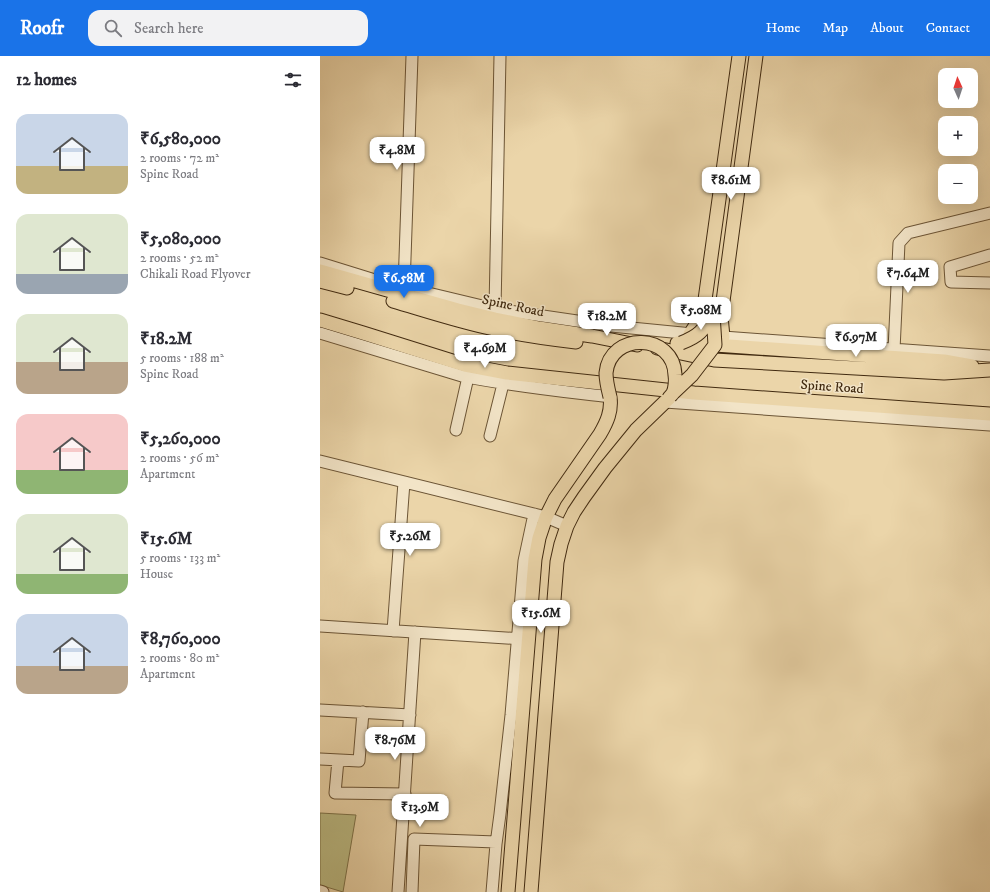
<!DOCTYPE html>
<html lang="en">
<head>
<meta charset="utf-8">
<style>
  body { margin:0; font-family:"IM FELL DW Pica",serif; background:#f2f2f3; color:#2b2b33; height:100vh; display:flex; flex-direction:column; font-size:15px; white-space:nowrap }
  * { box-sizing:border-box; margin:0 }
  p { font-size:13px; color:#7c7c81 }
  .icon { flex:none; width:22px; height:22px; fill:none; stroke:currentColor; stroke-width:2; stroke-linecap:round; stroke-linejoin:round }
  .map { position:relative; flex:1; overflow:hidden }
  .side { display:flex; flex-direction:column; background:#fff; width:320px }
  .side>* { flex:none }
  .needle { width:26px; rotate:357deg }
  .fabs { position:absolute; left:618px; top:12px; display:grid; gap:8px }
  .fabs a { display:grid; place-items:center; width:40px; height:40px; border-radius:8px; background:#fff; box-shadow:0 4px 16px #0002; font-size:20px }
  .price { position:absolute; translate:-50% -34px; padding:0 9px; border-radius:8px; background:#fff; color:#222; font-size:13px; line-height:26px; filter:drop-shadow(0 1px 2px #0008) }
  .price::after { content:''; position:absolute; left:50%; top:24px; width:12px; height:9px; margin-left:-6px; background:inherit; clip-path:polygon(0 0,100% 0,50% 100%) }
  .price.current { background:#1a73e8; color:#fff }
  ul { padding:0; list-style:none }
  li { display:flex; align-items:center; gap:12px; height:100px; padding:0 16px }
  li span { display:grid; place-items:center; flex:none; width:112px; height:80px; border-radius:12px; color:#555 }
  li>.icon { margin-inline-start:auto }
  span .icon { width:48px; height:48px; fill:#fffc; stroke-width:1 }
  li b { font-size:17px }
  h2 { display:flex; justify-content:space-between; align-items:center; height:48px; padding:0 16px; font-size:17px }
  header { display:flex; align-items:center; gap:24px; box-sizing:border-box; height:56px; padding:0 20px; background:#1a73e8; color:#fff }
  header strong { font-size:19px }
  nav { display:flex; gap:22px; margin-inline-start:auto; font-size:14px }
  .search { width:280px; height:36px; background:#f2f2f3; display:flex; align-items:center; gap:10px; box-sizing:border-box; padding:0 14px; border-radius:12px; color:#7c7c81; font-size:15px }
  main { display:flex; flex:1; min-height:0 }
  .map>svg:first-child { display:block }
  .green { fill:#bcbc85; stroke:#7e734a }
  .lines { fill:none; stroke-linecap:round; stroke-linejoin:round }
  .minor-casing { stroke:#6c5536; stroke-width:13 }
  .major-casing { stroke:#412a10; stroke-width:15 }
  .minor { stroke:#f2e4c7; stroke-width:11 }
  .major { stroke:#ebd5a9; stroke-width:13 }
  .major-bridge-casing { stroke:#412a10; stroke-width:15; stroke-linecap:butt }
  .major-bridge { stroke:#ebd5a9; stroke-width:13 }
  .labels { text-anchor:middle; dominant-baseline:central; stroke-width:3; stroke-linejoin:round; paint-order:stroke }
  .street-label { font-size:14px; fill:#412a10; stroke:#f2e4c7 }
</style>
</head>
<body>
<header>
<strong>Roofr</strong>
<div class="search"><svg class="icon" aria-label="search" viewBox="0 0 24 24"><circle cx="10" cy="10" r="6"/><path d="M15 15l6 6"/></svg>Search here</div>
<nav><a>Home</a><a>Map</a><a>About</a><a>Contact</a></nav>
</header>
<main>
<section class="side">
<h2>12 homes<svg class="icon" aria-label="filters" viewBox="0 0 24 24"><path d="M4 7h16M4 17h16"/><circle cx="9" cy="7" r="2"/><circle cx="15" cy="17" r="2"/></svg></h2>
<ul>
<li><span style="background:linear-gradient(#c9d6e8 65%,#c2b280 0)"><svg class="icon" aria-label="home" viewBox="0 0 24 24"><path d="M3 11l9-7 9 7M6 9v11h12V9"/></svg></span><div><b>₹6,580,000</b><p>2 rooms · 72 m²</p><p>Spine Road</p></div></li>
<li><span style="background:linear-gradient(#dfe7d0 75%,#9aa5b1 0)"><svg class="icon" aria-label="home" viewBox="0 0 24 24"><path d="M3 11l9-7 9 7M6 9v11h12V9"/></svg></span><div><b>₹5,080,000</b><p>2 rooms · 52 m²</p><p>Chikali Road Flyover</p></div></li>
<li><span style="background:linear-gradient(#dfe7d0 60%,#b9a48a 0)"><svg class="icon" aria-label="home" viewBox="0 0 24 24"><path d="M3 11l9-7 9 7M6 9v11h12V9"/></svg></span><div><b>₹18.2M</b><p>5 rooms · 188 m²</p><p>Spine Road</p></div></li>
<li><span style="background:linear-gradient(#f6c9c9 70%,#8fb573 0)"><svg class="icon" aria-label="home" viewBox="0 0 24 24"><path d="M3 11l9-7 9 7M6 9v11h12V9"/></svg></span><div><b>₹5,260,000</b><p>2 rooms · 56 m²</p><p>Apartment</p></div></li>
<li><span style="background:linear-gradient(#dfe7d0 75%,#8fb573 0)"><svg class="icon" aria-label="home" viewBox="0 0 24 24"><path d="M3 11l9-7 9 7M6 9v11h12V9"/></svg></span><div><b>₹15.6M</b><p>5 rooms · 133 m²</p><p>House</p></div></li>
<li><span style="background:linear-gradient(#c9d6e8 65%,#b9a48a 0)"><svg class="icon" aria-label="home" viewBox="0 0 24 24"><path d="M3 11l9-7 9 7M6 9v11h12V9"/></svg></span><div><b>₹8,760,000</b><p>2 rooms · 80 m²</p><p>Apartment</p></div></li>
</ul>
</section>
<div class="map">
<svg width="670" height="836" viewBox="0 0 670 836">
  <rect width="100%" height="100%" fill="#ebd5a9"/>
  <filter id="stains"><feTurbulence type="fractalNoise" baseFrequency=".005" numOctaves="4"/><feColorMatrix values="0 0 0 0 .2 0 0 0 0 .09 0 0 0 0 .02 0 0 0 .5 -.17"/></filter>
  <radialGradient id="worn" r=".72"><stop offset=".6" stop-color="#630" stop-opacity="0"/><stop offset="1" stop-color="#630" stop-opacity=".3"/></radialGradient>
  <path class="green" d="M0 757 36 759 23 836 0 829Z"/>
  <g class="lines">
    <g class="minor-casing">
      <path id="minor" d="M670 199 630 211 631 226 670 227
        M0 207 58 225 175 253 291 270 403 281 670 300
        M84 231 92 0
        M175 253 180 0
        M0 277 142 320C191 330 241 335 290 341
        M574 294 579 187 588 177 670 157
        M345 346 670 369
        M136 374 148 321
        M170 380 183 328
        M0 405 226 461 247 470
        M0 570 203 583
        M73 575 84 426
        M0 654 90 659
        M0 703 39 705 43 656
        M18 704 15 737 85 738
        M0 835 3 836
        M78 836 95 576
        M92 836 94 783 176 786
        M172 836 176 788 180 758 191 659 204 505 214 458"/>
    </g>
    <g class="major-casing">
      <path id="major" d="M0 215 138 254 175 263 219 272 272 280 317 289
        M0 225 27 232
        M73 245C107 255 140 266 174 273 201 279 229 283 256 286
        M0 264 43 277 145 309 187 317 374 337 670 358
        M370 278 383 258 419 0
        M403 281 401 260 436 0
        M357 287 395 289 624 305 652 310
        M337 292 394 304 624 317 670 314
        M188 836 215 503 219 482 226 461 235 443 280 378C287 366 292 355 290 341
        M211 836 237 506 241 488 247 470 254 456 264 441 285 412 316 374 349 342"/>
    </g>
    <use href="#minor" class="minor"/>
    <use href="#major" class="major"/>
    <g class="major-bridge-casing">
      <path id="major-bridge" d="M361 287C379 280 383 275 393 258
        M353 337 372 319 395 289 393 258
        M290 341C288 333 286 325 286 317 290 275 354 277 355 319 356 324 355 333 353 337 352 339 350 340 349 342"/>
    </g>
    <use href="#major-bridge" class="major-bridge"/>
  </g>
  <g class="labels">
    <g class="street-label">
      <text transform="translate(193 250) rotate(12)">Spine Road</text>
      <text transform="translate(512 331) rotate(4)">Spine Road</text>
    </g>
  </g>
  <rect width="100%" height="100%" filter="url(#stains)"/>
  <rect width="100%" height="100%" fill="url(#worn)"/>
</svg>
<div class="fabs">
<a><svg class="needle" viewBox="-14 -14 28 28"><path d="M0-13l5 13h-10z" fill="#e53935"/><path d="M0 13l5-13h-10z" fill="#7c7c81"/></svg></a>
<a>+</a>
<a>−</a>
</div>
<b class="price" style="left:77px;top:115px">₹4.8M</b>
<b class="price" style="left:411px;top:145px">₹8.61M</b>
<b class="price" style="left:588px;top:238px">₹7.64M</b>
<b class="price current" style="left:84px;top:243px">₹6.58M</b>
<b class="price" style="left:381px;top:275px">₹5.08M</b>
<b class="price" style="left:287px;top:281px">₹18.2M</b>
<b class="price" style="left:536px;top:302px">₹6.97M</b>
<b class="price" style="left:165px;top:313px">₹4.69M</b>
<b class="price" style="left:90px;top:501px">₹5.26M</b>
<b class="price" style="left:221px;top:578px">₹15.6M</b>
<b class="price" style="left:75px;top:705px">₹8.76M</b>
<b class="price" style="left:100px;top:772px">₹13.9M</b>
</div>
</main>
</body>
</html>
